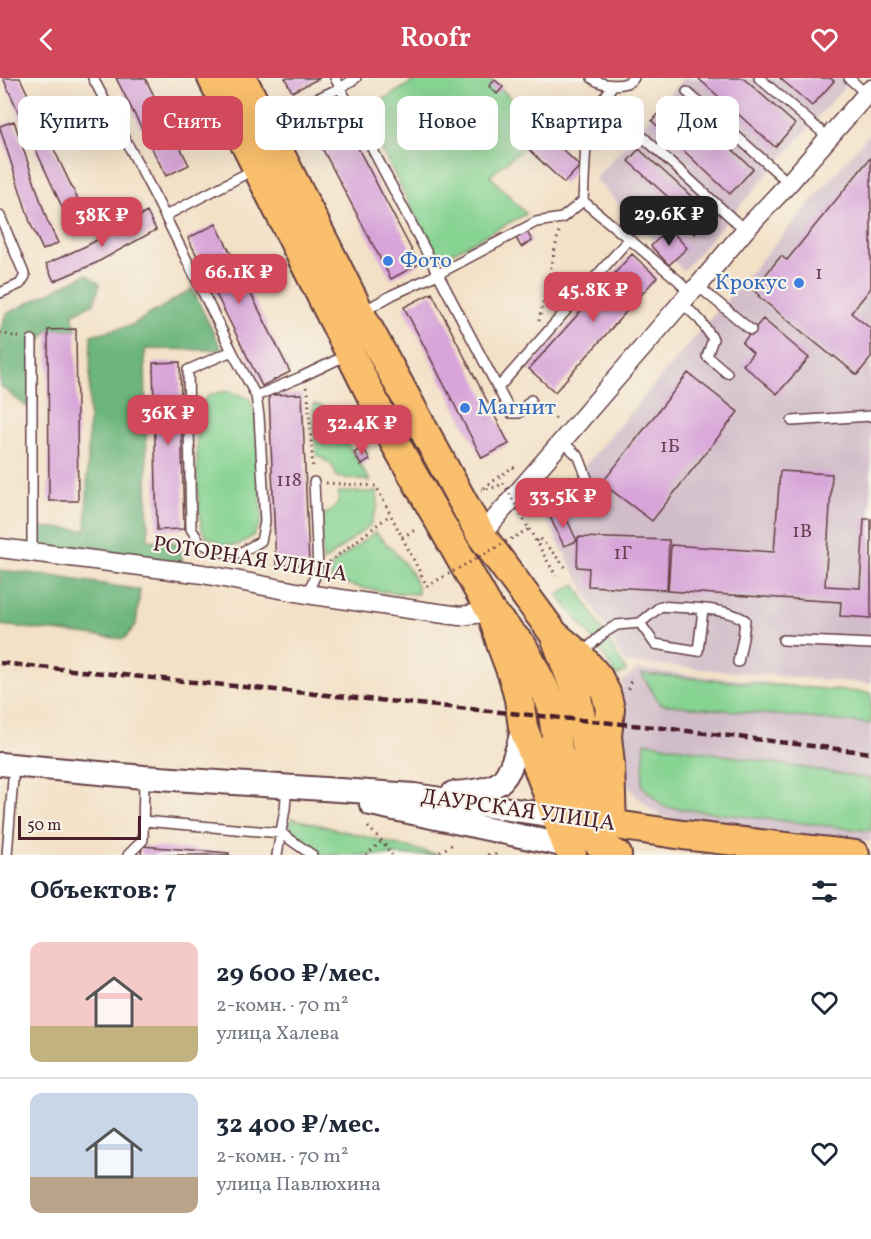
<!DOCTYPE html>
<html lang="ru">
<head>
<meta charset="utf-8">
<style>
  body { margin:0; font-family:Vollkorn,serif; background:#f2f2f3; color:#1f2937; height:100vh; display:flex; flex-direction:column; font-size:22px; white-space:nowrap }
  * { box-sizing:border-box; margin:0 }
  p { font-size:20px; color:#747a83 }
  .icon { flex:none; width:33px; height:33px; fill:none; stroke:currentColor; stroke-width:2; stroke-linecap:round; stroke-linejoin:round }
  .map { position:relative; height:777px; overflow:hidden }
  .drawer { display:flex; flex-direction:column; background:#fff; flex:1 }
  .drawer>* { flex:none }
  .guide { position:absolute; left:18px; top:18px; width:836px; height:54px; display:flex; gap:12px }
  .scale { position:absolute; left:18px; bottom:15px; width:123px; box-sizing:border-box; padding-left:6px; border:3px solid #4a1f2b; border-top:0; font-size:16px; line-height:21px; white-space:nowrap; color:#4a1f2b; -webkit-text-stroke:4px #f7f3e8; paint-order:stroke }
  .price { position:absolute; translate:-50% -51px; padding:0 14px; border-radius:12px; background:#d1495b; color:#fff; font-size:20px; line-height:39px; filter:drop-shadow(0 2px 3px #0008) }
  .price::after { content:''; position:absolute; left:50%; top:36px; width:18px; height:14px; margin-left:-9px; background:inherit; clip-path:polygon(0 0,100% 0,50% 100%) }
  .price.selected { background:#222; color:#fff }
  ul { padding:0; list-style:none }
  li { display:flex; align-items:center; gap:18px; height:150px; padding:0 30px }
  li+li { border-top:2px solid #e0e1e3 }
  li span { display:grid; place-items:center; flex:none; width:168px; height:120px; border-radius:12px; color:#555 }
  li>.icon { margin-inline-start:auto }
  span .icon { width:72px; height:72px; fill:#fffc; stroke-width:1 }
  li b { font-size:26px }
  h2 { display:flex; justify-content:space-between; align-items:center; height:72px; padding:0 30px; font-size:26px }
  .chip { padding:0 21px; border-radius:12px; background:#fff; box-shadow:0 6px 24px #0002; font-size:21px; line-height:54px }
  .chip.selected { background:#d1495b; color:#fff }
  header { display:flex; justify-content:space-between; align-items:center; height:78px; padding:0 30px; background:#d1495b; color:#fff; font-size:27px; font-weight:600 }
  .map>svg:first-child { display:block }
  .industrial { fill:#d1bdc9 }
  .green { fill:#86d392; stroke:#68795e; stroke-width:1.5 }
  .forest { fill:#6cb57c; stroke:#5b6a54; stroke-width:1.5 }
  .building { fill:#d8a4d9 }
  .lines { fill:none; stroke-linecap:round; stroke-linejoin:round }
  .service-casing { stroke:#633c42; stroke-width:12 }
  .minor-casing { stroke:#633c42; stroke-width:21 }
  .tertiary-casing { stroke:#633c42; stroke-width:26 }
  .primary-casing { stroke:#633c42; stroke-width:32 }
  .path { stroke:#633c42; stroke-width:3; stroke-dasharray:1.5 4.5; stroke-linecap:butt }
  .service { stroke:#fff; stroke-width:9 }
  .minor { stroke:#fff; stroke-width:18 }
  .tertiary { stroke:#fff; stroke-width:22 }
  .primary { stroke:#f9bf6d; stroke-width:28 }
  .rail { stroke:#4a1f2b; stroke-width:4.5; stroke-dasharray:9 4.5; stroke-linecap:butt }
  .path-bridge { stroke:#633c42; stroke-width:3; stroke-dasharray:1.5 4.5; stroke-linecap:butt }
  .shop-dot { fill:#3f7fe0; stroke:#f7f3e8; stroke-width:2 }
  .labels { text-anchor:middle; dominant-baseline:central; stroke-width:4.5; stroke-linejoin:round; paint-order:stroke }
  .number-label { font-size:20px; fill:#6e4056 }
  .shop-label { font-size:22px; fill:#366cbe; stroke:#f7f3e8; text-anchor:start }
  .street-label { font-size:22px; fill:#4a1f2b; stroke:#f7f3e8 }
</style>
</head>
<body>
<header><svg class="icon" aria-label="back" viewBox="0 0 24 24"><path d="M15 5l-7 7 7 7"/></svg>Roofr<svg class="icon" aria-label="heart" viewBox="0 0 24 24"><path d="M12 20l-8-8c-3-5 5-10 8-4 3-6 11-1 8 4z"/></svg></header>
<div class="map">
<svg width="871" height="777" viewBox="0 0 871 777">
  <rect width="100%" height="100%" fill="#f7f3e8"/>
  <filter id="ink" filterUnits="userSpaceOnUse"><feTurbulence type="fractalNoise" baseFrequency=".0167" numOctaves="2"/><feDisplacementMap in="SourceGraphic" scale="12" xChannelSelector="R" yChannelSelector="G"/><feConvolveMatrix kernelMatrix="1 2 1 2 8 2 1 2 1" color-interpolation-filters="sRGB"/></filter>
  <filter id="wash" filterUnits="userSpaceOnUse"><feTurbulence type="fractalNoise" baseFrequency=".008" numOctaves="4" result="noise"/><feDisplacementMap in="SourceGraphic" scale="24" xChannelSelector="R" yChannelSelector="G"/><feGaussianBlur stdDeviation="1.35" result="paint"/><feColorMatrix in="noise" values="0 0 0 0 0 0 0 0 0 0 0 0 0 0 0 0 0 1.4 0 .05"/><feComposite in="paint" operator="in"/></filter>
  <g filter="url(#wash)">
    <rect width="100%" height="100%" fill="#f3e1c7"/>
    <path class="industrial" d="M684 0H852L683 193 595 101Z
      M871 54V606L624 584 543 436Z
      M637 591 871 616V764L683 745 665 740 653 733 635 717 624 702 614 671 622 604Z"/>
    <path class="green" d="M419 0H489L545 51 490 98 526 136 438 182 363 34Z
      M227 313 249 320 257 339 262 443 253 458 238 467H223L207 459 202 451 199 431 197 392V337L208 317Z
      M313 326 322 328 329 336 370 403 337 399 332 387 316 376Z
      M339 414H377L378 427 370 447 323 484 320 439 331 433 338 425Z
      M375 454C389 469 419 495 418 516 388 515 360 512 331 501L332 487Z
      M575 506 626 593 616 598 600 570 558 517Z
      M642 596 871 615V646L660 626Z
      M645 664 871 701V753L664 729 642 708Z
      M291 740 439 777H321L289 754Z"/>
    <path class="forest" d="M87 196 100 206 94 225 72 236 76 251 48 252 38 267 27 329 0 308V253L6 236Z
      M192 211 222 272 145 271 148 462 180 465 183 488 38 470 40 449 86 452 91 257 132 247Z
      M0 492 52 498 140 512 136 547 124 561 0 547Z"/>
    <g id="blocks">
      <path class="building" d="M3 0H20L89 145 73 153Z
        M116 0H145L189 87 166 98Z
        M285 0H320L292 14Z
        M701 0H743L795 46 775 69 699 1Z
        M780 0H830L834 3 812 28Z
        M495 2 503 9 497 16 489 8Z
        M681 23 753 91 730 116 652 43 665 29 670 34Z
        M340 36 419 186 391 201 312 51Z
        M14 43 47 142 58 165 43 172 31 147 0 50V48Z
        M542 52 580 88 564 105 526 69Z
        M639 71 712 137 695 156 681 144 687 136 628 83Z
        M871 79V210L851 235 871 251V280L857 297 834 278 833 279 758 218 759 217 753 212 781 178 787 182Z
        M147 134 156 152 96 185 54 203 46 186 88 167Z
        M216 146 290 294 262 308 188 160Z
        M669 150 687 170 669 187 651 168Z
        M526 152 532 163 521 169 515 158Z
        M632 176 657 199 555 314 529 291Z
        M432 215 509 366 482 380 404 229Z
        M763 241 809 280 777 316 743 287 753 275 742 265Z
        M76 251 78 423H49L48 252Z
        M180 284 184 451 157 452 153 285Z
        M688 295 738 334 652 443 602 405Z
        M302 316 309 486 276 488 269 317Z
        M363 369 370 382 361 387 354 375Z
        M780 393 832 396 825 508 860 510 864 441H871V540L840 538 841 524 668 513 671 467 774 474Z
        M563 433 577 463 564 468 550 439Z
        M578 459 669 462 667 512 588 508 589 490 577 489Z
        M142 768 229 775V777H141Z"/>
    </g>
  </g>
  <g filter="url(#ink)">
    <use href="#blocks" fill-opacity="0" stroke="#633c42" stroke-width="1.5"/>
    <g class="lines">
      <g class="service-casing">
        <path id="service" d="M93 0 156 120 232 273 188 292 191 451 200 464 218 474 240 475 261 463 265 444 259 338 256 318 232 273
          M335 0 511 335H519L531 322
          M592 0C602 8 625 10 634 0
          M759 0 829 60
          M849 0 866 16
          M687 14 789 105
          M266 44 340 10 356 0
          M643 59 735 143 746 151
          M583 123 587 45 613 7
          M0 138 25 198 20 206 0 215
          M165 138 255 91
          M698 208 751 252
          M682 225 700 242 713 261 707 278 727 295
          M362 234 392 217 438 196 536 144 562 140 583 123 629 161
          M498 310 629 161 679 203 689 216
          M256 318 301 299 347 277
          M792 343 871 338
          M562 363 579 379 588 403 594 430
          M32 474V262
          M307 516 318 492 314 404
          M640 545 655 566 698 573 703 532
          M783 562 871 566
          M581 576 605 554 617 547 640 545 661 528C687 531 722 528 745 542L743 560 738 584
          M144 743 281 755 312 777
          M7 777 14 688
          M128 777 143 762 144 699
          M277 777 285 731 287 708"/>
      </g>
      <g class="minor-casing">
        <path id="minor" d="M481 457 689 216 698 208 746 151 789 105 871 11
          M0 470 203 496 307 516 423 533 460 538 491 534"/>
      </g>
      <g class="tertiary-casing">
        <path id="tertiary" d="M0 686 144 699 414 717 556 738
          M453 715C467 714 487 713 499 705 512 696 519 664 523 649
          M371 726 567 768"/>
      </g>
      <g class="primary-casing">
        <path id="primary" d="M212 0 395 365 491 534 523 569 545 612 552 629 558 672 581 742 591 758 601 768 617 777
          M242 0 360 235 481 457 554 556 579 577 598 599 606 615 610 631 607 658 610 687 612 747
          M494 542 502 569 514 601 519 621 523 649 567 768 572 777
          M556 561 576 614 591 691 603 724
          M556 738 683 757 855 777"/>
      </g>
      <path class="path" d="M539 243 559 153
        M0 255 22 260
        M306 309 308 315 313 392
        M540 329 559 343
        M326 405 376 408 427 508
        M484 410 513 389 516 392
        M481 412 497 409 502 405
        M529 451 556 498
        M402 459 415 452
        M536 463 540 460 567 491
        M329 484 390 437
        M261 491V477
        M629 611 631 599
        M368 749 382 763 392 777
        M366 777 382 763
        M435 777 453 766
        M488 777 490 774
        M495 777 496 775"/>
      <use href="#service" class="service"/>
      <use href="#minor" class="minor"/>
      <use href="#tertiary" class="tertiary"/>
      <use href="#primary" class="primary"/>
      <path class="rail" d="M0 585 663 650 871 675"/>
      <path class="path-bridge" d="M427 508 529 451 503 404"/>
    </g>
  </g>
  <g class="shop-dot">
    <circle cx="388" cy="183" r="6"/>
    <circle cx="799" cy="205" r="6"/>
    <circle cx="465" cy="330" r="6"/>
  </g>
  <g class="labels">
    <g class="number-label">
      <text x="819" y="196">1</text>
      <text x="670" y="369">1Б</text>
      <text x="289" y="403">118</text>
      <text x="802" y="454">1В</text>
      <text x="623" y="476">1Г</text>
    </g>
    <g class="shop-label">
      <text x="400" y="183">Фото</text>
      <text x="787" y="205" text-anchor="end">Крокус</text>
      <text x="477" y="330">Магнит</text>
    </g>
    <g class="street-label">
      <text transform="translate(250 482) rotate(9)">РОТОРНАЯ УЛИЦА</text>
      <text transform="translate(518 733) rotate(8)">ДАУРСКАЯ УЛИЦА</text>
    </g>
  </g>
</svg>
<div class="scale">50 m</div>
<b class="price selected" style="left:669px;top:169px">29.6K ₽</b>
<b class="price" style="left:102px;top:170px">38K ₽</b>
<b class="price" style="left:239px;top:227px">66.1K ₽</b>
<b class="price" style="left:593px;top:245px">45.8K ₽</b>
<b class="price" style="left:168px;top:368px">36K ₽</b>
<b class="price" style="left:362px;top:378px">32.4K ₽</b>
<b class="price" style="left:563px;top:451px">33.5K ₽</b>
<div class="guide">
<a class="chip">Купить</a>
<a class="chip selected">Снять</a>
<a class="chip">Фильтры</a>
<a class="chip">Новое</a>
<a class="chip">Квартира</a>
<a class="chip">Дом</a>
</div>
</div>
<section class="drawer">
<h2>Объектов: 7<svg class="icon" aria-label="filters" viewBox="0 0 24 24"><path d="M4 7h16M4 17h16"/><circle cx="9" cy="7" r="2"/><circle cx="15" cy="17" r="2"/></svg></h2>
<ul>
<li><span style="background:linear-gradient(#f6c9c9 70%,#c2b280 0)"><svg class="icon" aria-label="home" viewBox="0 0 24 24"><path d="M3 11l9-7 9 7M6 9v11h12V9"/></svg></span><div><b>29 600 ₽/мес.</b><p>2-комн. · 70 m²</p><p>улица Халева</p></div><svg class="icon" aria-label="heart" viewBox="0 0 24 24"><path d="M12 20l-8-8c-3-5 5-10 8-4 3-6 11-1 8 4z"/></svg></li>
<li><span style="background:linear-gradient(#c9d6e8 70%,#b9a48a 0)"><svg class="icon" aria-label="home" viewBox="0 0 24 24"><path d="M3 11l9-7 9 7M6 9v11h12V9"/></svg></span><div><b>32 400 ₽/мес.</b><p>2-комн. · 70 m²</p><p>улица Павлюхина</p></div><svg class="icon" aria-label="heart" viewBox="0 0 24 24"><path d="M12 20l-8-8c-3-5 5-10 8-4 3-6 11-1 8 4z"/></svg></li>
</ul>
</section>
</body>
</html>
